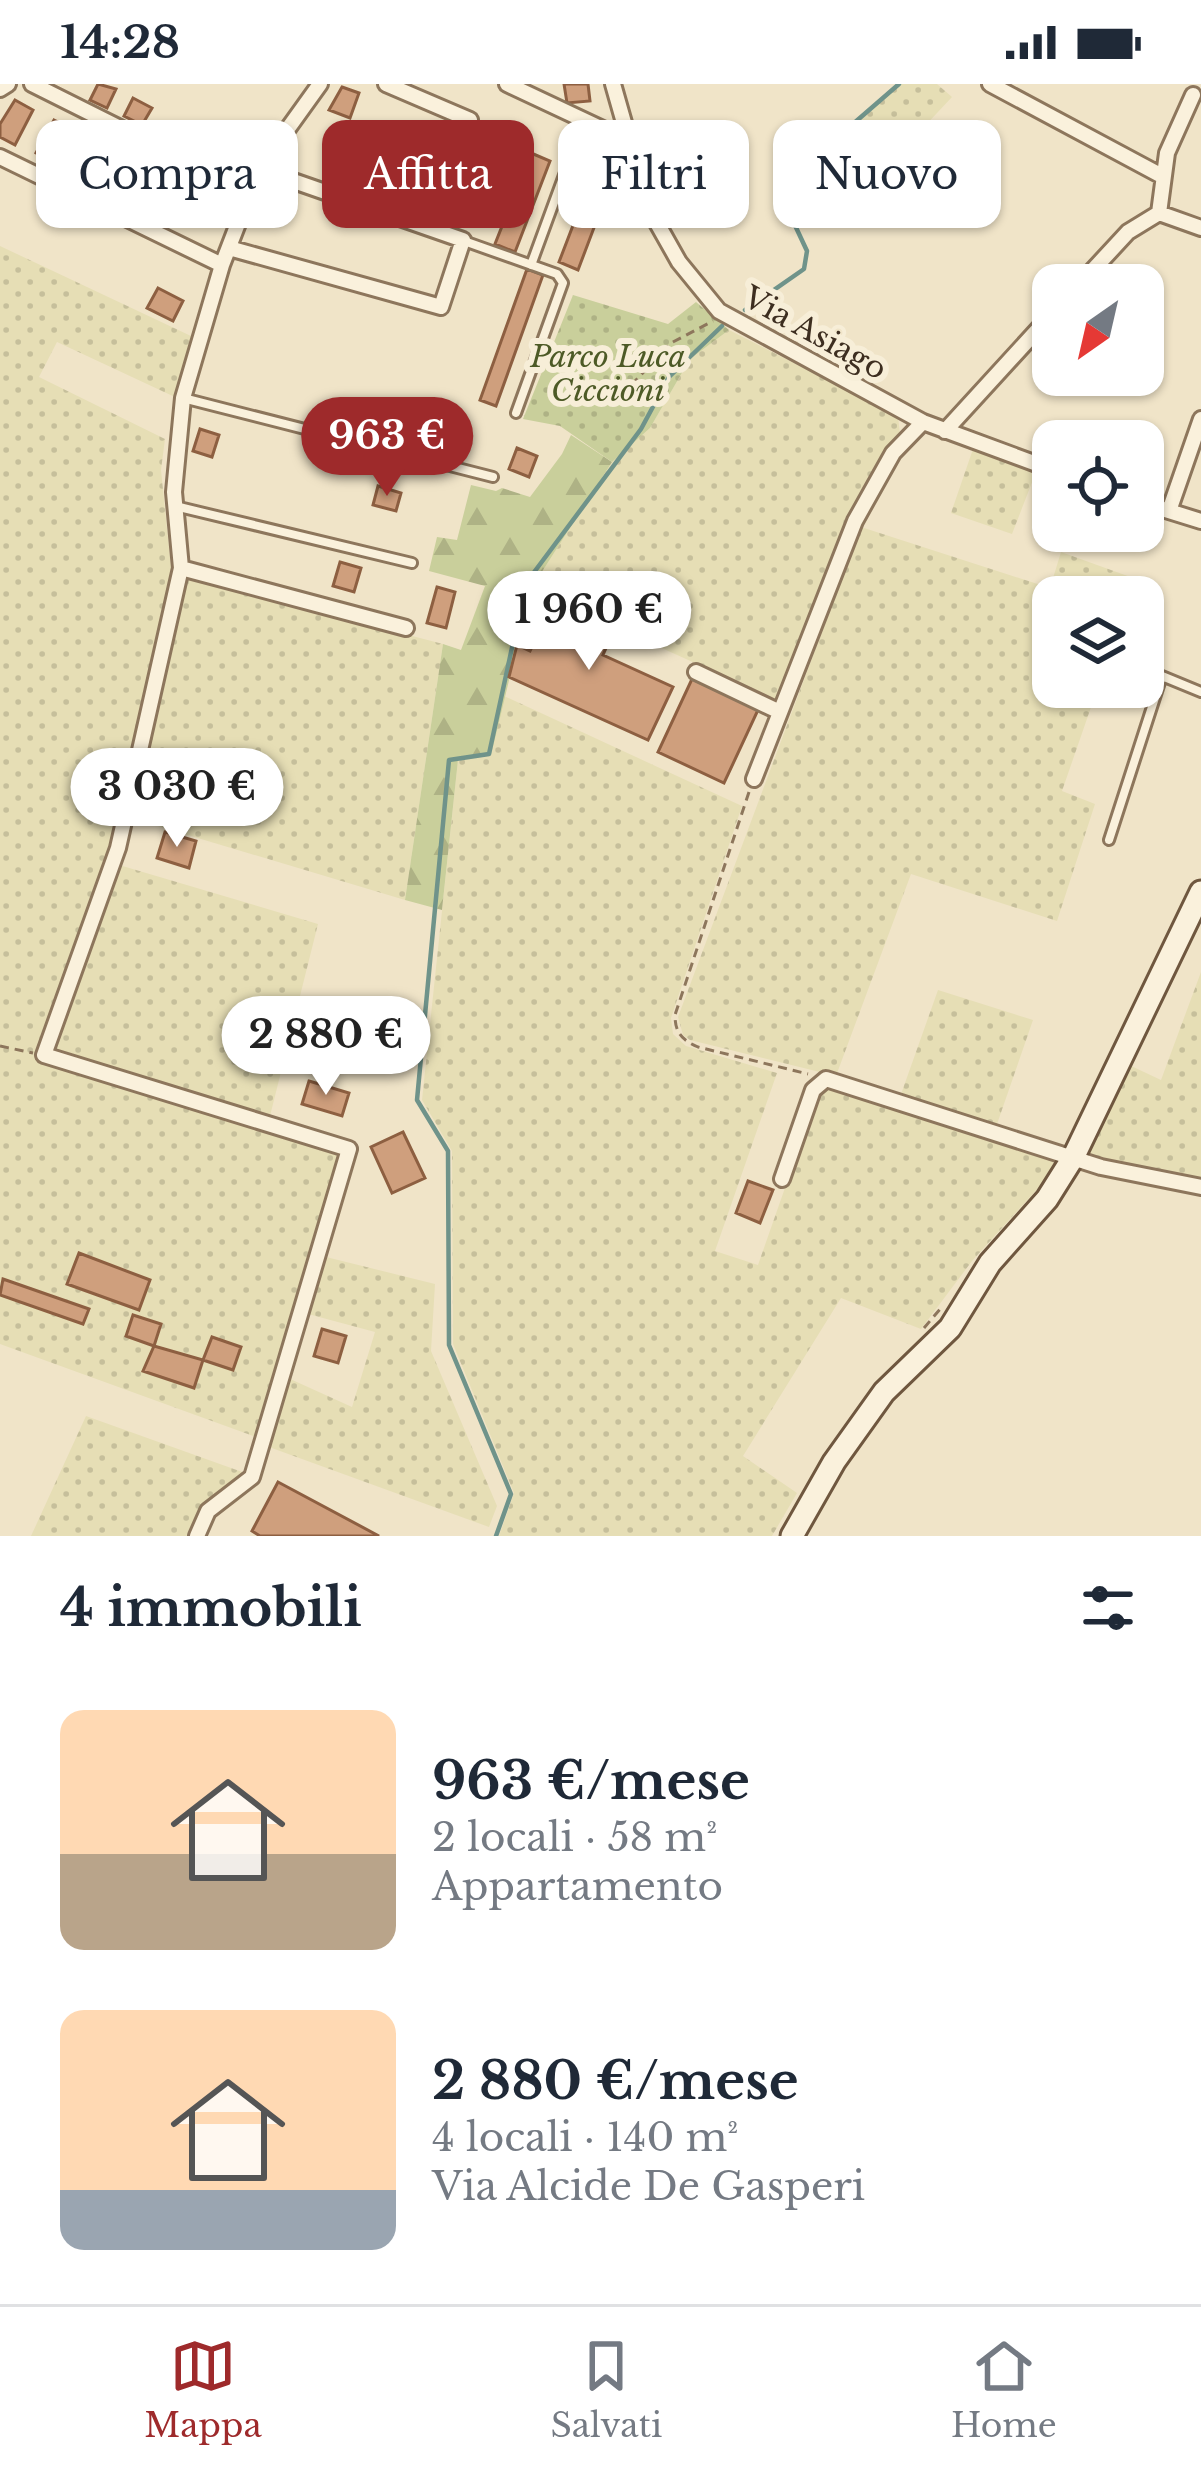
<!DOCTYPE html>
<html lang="it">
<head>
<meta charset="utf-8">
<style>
  body { margin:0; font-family:"Libre Baskerville",serif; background:#f2f2f3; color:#1f2937; height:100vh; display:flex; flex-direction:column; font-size:45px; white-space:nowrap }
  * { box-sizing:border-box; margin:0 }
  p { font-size:39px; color:#747a83 }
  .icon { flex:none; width:66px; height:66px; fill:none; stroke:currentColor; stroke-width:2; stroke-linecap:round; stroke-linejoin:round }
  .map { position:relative; height:1452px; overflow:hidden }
  .sheet { display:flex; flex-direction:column; background:#fff; flex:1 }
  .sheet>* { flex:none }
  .guide { position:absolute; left:36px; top:36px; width:1131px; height:108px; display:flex; gap:24px }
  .needle { width:78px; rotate:214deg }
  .fabs { position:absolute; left:1032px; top:180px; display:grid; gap:24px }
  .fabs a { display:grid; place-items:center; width:132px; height:132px; border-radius:24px; background:#fff; box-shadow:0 3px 9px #0004; font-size:60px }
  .price { position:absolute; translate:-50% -102px; padding:0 27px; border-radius:42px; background:#fff; color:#222; font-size:39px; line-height:78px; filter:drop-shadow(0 3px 6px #0008) }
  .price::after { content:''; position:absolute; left:50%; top:72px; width:36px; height:27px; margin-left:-18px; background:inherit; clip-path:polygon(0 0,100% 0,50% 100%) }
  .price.on { background:#9e2a2b; color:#fff }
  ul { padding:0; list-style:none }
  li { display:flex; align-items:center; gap:36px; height:300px; padding:0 60px }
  li span { display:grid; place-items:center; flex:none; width:336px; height:240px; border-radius:24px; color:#555 }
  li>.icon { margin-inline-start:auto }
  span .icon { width:144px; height:144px; fill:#fffc; stroke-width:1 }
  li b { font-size:51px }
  h2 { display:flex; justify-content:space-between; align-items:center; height:144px; padding:0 60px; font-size:51px }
  .tag { padding:0 42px; border-radius:24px; background:#fff; box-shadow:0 3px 9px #0004; font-size:42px; line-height:108px }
  .tag.on { background:#9e2a2b; color:#fff }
  .status { display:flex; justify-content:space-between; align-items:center; height:84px; padding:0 60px; background:#fff; direction:ltr }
  .status svg { height:33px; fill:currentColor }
  .tabs { display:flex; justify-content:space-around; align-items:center; height:168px; border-top:3px solid #e0e1e3; background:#fff; font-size:33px; color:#747a83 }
  .tabs a { display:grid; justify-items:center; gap:6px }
  .tabs .on { color:#9e2a2b }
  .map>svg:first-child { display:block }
  .farmland { fill:url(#farmland-dots) }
  .forest { fill:url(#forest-firs) }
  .park { fill:url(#park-dots) }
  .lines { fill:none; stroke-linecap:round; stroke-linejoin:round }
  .stream { stroke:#6f938a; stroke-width:4.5 }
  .building { fill:#cf9f7d; stroke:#8d5f41; stroke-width:3 }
  .lane-casing { stroke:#8d765c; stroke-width:14 }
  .street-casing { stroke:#8d765c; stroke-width:20 }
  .secondary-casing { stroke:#6f573f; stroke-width:27 }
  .path { stroke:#8d765c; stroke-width:3; stroke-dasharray:9 6; stroke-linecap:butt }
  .lane { stroke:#faf1dc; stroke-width:8 }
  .street { stroke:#faf1dc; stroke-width:14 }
  .secondary { stroke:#faf1dc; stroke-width:21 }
  .labels { text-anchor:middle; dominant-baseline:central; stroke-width:12; stroke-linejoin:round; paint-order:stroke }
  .street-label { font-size:30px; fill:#3d2e20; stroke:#f7eed8 }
  .park-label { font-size:30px; font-style:italic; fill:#4d5a26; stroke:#f7eed8 }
</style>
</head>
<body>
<div class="status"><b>14:28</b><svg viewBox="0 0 49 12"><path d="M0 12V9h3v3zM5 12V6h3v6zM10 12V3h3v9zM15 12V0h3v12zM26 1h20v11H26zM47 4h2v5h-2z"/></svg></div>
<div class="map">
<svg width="1201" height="1452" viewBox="0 0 1201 1452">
  <defs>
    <pattern id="farmland-dots" width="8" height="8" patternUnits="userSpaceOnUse" patternTransform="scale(3)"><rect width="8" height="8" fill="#e6deb5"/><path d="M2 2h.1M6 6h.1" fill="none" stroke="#c6bf9b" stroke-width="1.8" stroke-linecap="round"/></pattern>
    <pattern id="forest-firs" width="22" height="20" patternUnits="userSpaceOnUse" patternTransform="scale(3)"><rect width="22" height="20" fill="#c9cf9b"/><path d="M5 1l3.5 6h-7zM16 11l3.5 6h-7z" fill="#aeb285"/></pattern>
    <pattern id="park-dots" width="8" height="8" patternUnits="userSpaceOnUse" patternTransform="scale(3)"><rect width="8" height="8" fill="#c9cf9b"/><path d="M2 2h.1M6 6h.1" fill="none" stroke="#aeb285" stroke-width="1.8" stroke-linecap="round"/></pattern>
  </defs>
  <rect width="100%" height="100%" fill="#f0e4c8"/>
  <path class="farmland" d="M899 0H937L952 13 878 92 833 57Z
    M0 162 191 252 177 314 57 258 39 293 165 355 161 386 171 483 194 495 443 560 405 816 121 731 109 778 318 840 269 1036 341 1069 256 1353 0 1260Z
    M729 246 898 332 900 350 876 384 849 439 779 617 531 505 612 378 650 344 690 275Z
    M973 365 1036 388 1012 450 951 429Z
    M861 443 1050 504 1061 468 1136 495 1130 513H1053V603H1098L1062 707 1095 720 1057 837 911 790 836 992 690 956 683 951 678 933Z
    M504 612 742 722 671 934 673 950 686 962 777 989 715 1167 758 1181 821 1001 1058 1071 1041 1101 972 1177 921 1245 841 1214 743 1372 797 1409 772 1452H499L514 1409 453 1260 452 1067 422 1016 458 676 491 671Z
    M1201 888V1100L1126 1085 1083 1070 1127 980 1161 996Z
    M938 906 1033 936 996 1043 900 1013Z
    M322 1172 435 1200 431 1267 497 1422 489 1443 269 1363 288 1294 352 1323 375 1248 308 1230Z
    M86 1332 245 1389 205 1425 193 1452H31Z"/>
  <path class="forest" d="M571 351 612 378 531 505 491 671 458 676 442 826 405 816 443 560 461 566 485 502 429 487 437 453 457 456 471 401 496 407 502 404 530 413 562 370Z"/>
  <path class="park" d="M573 211 668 240 696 218 729 246 690 275 650 344 612 378 560 342 523 335Z"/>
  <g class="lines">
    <path class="stream" d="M745 226 804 185 807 167 778 105 899 0
      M496 1452 511 1410 449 1261 448 1067 417 1016 449 676 489 670 526 499 641 345 669 293 722 242"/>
  </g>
  <path class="building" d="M98 0 116 5 107 24 90 16Z
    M564 0H588L590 17 567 19Z
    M342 3 359 9 350 34 329 26Z
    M133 14 152 24 142 41 124 32Z
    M15 16 33 26 15 61 0 53V40Z
    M54 36 72 45 54 79 36 69Z
    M531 69 550 77 515 168 495 160Z
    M590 97 609 104 578 186 559 178Z
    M527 185 543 191 496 322 480 316Z
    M158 204 183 217 173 237 147 224Z
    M200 345 219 351 212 373 193 367Z
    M517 364 537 372 529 393 509 385Z
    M378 402 401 409 396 427 373 421Z
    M340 478 361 484 354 508 333 502Z
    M437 503 455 508 446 544 427 539Z
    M554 518 614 546 603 571 673 603 648 656 509 593 517 561 530 567Z
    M692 595 758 626 724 699 658 668Z
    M165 748 196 757 189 784 157 774Z
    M309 997 349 1009 342 1032 302 1020Z
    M403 1048 425 1094 392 1109 371 1063Z
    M748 1097 773 1106 760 1139 736 1129Z
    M79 1169 150 1196 139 1226 67 1200Z
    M3 1195 89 1225 83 1240 0 1211Z
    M133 1231 161 1240 154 1262 126 1252Z
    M322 1245 346 1252 338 1279 314 1272Z
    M212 1253 241 1263 233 1286 203 1276Z
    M154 1262 203 1276 194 1304 143 1287Z
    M278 1398 379 1452H260L252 1447Z"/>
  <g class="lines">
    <g class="lane-casing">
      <path id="lane" d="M633 72 724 63
        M464 157 557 190 563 199 516 329
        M531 181 567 83
        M183 314 493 393
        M175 422 412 479
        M1109 756 1162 592 1201 608"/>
    </g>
    <g class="street-casing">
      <path id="street" d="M32 0 136 52
        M386 0 470 36
        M507 0 607 47 625 50
        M613 0 648 123 679 178 719 227 923 338 1053 386
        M990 0 1162 92
        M0 5 8 0
        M0 73 222 181
        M1159 129 1167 69 1193 11
        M229 164 441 223 463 156 259 85
        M1079 201 1128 148 1159 129 1201 144
        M945 347 1053 229
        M1143 419 1201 437
        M1169 427 1201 335
        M181 484 406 544
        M696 588 780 628
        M754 695 855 437 893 369 923 338
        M782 1095 813 1006 826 995 1101 1083 1201 1103
        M197 1452 208 1427 252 1393 349 1065 44 971 118 764 181 484 174 408 183 314 222 181 259 85 320 0"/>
    </g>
    <g class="secondary-casing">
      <path id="secondary" d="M792 1452 834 1378 884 1308 950 1244 990 1179 1047 1115 1074 1072 1201 808"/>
    </g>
    <path class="path" d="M621 312 671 259 713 237
      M749 708 675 931C675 949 682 956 698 963L808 990
      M0 962 33 969
      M924 1244 941 1224"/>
    <use href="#lane" class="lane"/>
    <use href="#street" class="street"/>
    <use href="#secondary" class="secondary"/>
  </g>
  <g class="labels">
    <g class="street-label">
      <text transform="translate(815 249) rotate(29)">Via Asiago</text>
    </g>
    <g class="park-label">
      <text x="608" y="272">Parco Luca<tspan x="608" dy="34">Ciccioni</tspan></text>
    </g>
  </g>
</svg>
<div class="fabs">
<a><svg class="needle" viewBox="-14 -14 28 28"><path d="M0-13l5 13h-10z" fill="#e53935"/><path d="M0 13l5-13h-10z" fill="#747a83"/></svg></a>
<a><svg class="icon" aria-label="locate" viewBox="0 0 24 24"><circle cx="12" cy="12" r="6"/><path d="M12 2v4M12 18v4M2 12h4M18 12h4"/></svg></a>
<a><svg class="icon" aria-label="layers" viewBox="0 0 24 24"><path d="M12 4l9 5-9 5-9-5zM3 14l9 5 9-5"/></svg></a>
</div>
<b class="price on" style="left:387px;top:415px">963 €</b>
<b class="price" style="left:589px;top:589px">1 960 €</b>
<b class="price" style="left:177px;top:766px">3 030 €</b>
<b class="price" style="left:326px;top:1014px">2 880 €</b>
<div class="guide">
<a class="tag">Compra</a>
<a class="tag on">Affitta</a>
<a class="tag">Filtri</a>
<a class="tag">Nuovo</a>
</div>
</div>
<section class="sheet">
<h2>4 immobili<svg class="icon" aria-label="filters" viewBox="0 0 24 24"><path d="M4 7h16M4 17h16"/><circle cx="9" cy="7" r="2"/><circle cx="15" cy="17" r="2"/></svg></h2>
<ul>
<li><span style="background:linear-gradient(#ffd9b3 60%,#b9a48a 0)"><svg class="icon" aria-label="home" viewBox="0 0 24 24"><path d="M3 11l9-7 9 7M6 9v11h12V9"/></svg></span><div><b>963 €/mese</b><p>2 locali · 58 m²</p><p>Appartamento</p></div></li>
<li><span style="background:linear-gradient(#ffd9b3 75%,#9aa5b1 0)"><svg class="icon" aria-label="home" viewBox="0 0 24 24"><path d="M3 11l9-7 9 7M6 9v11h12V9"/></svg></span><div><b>2 880 €/mese</b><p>4 locali · 140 m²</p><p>Via Alcide De Gasperi</p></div></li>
</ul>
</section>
<nav class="tabs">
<a class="on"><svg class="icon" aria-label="map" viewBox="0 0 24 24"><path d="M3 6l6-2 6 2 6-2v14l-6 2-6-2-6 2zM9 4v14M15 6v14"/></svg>Mappa</a>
<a><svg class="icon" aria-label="saved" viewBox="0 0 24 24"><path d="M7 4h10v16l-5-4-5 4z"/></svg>Salvati</a>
<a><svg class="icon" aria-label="home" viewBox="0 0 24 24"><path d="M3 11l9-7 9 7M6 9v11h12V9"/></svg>Home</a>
</nav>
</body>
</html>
